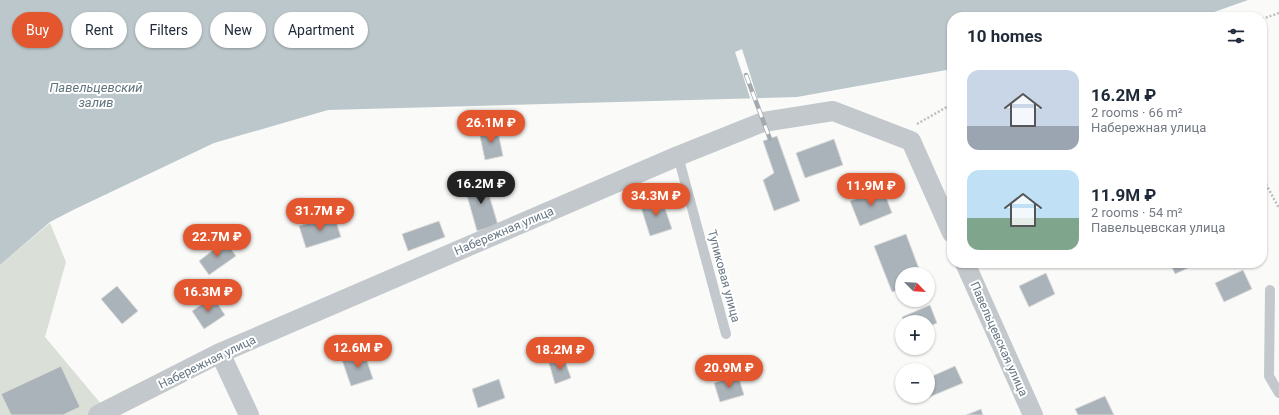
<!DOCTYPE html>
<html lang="en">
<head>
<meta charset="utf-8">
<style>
  body { margin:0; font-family:Roboto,sans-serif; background:#f6f6f7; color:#1f2937; height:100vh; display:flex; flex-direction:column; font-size:15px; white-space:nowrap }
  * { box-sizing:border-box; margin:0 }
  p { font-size:13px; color:#747a83 }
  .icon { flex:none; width:22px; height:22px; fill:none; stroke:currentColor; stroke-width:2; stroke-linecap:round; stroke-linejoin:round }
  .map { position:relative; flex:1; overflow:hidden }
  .panel { position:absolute; left:947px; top:12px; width:320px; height:256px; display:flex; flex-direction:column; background:#fff; border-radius:16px; box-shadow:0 1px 3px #0004 }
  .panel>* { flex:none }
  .top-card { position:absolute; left:12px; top:12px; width:380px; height:36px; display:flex; gap:8px }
  .needle { width:26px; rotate:114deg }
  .fabs { position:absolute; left:895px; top:267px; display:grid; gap:8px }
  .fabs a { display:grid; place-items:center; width:40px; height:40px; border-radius:50%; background:#fff; box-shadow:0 1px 3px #0004; font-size:20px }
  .price { position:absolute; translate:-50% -34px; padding:0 9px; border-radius:14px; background:#e4572e; color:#fff; font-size:13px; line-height:26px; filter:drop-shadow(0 1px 2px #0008) }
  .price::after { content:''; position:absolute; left:50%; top:24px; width:12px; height:9px; margin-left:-6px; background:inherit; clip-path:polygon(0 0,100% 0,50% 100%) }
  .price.active { background:#222; color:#fff }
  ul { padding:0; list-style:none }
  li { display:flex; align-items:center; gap:12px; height:100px; padding:0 20px }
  li span { display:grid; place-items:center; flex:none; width:112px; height:80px; border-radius:12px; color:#555 }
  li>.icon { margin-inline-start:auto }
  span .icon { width:48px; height:48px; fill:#fffc; stroke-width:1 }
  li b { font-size:17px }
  h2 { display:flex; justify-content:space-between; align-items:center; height:48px; padding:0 20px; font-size:17px }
  .pill { padding:0 14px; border-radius:18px; background:#fff; box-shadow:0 1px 3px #0004; font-size:14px; line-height:36px }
  .pill.active { background:#e4572e; color:#fff }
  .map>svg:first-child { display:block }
  .green { fill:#dadfd7 }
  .water { fill:#bbc7cb }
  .pier { fill:#fafaf8 }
  .building { fill:#aab3b9; stroke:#dcdcda }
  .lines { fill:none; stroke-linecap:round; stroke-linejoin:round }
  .path { stroke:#bbbfc2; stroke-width:2.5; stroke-dasharray:2 2; stroke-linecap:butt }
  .service { stroke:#c3c8cc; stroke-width:10 }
  .minor { stroke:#c3c8cc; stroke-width:20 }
  .rail-casing { stroke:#a2aab0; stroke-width:4.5 }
  .rail { stroke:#fff; stroke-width:3; stroke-dasharray:9; stroke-linecap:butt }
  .labels { text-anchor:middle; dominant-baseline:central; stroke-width:4; stroke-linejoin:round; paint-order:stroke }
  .street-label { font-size:12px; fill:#657683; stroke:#fff }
  .water-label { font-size:13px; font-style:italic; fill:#60757c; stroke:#fff }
</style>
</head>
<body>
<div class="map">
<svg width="1279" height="415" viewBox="0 0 1279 415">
  <rect width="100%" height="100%" fill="#fafaf8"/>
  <path class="green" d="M50 223 66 262 45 337 107 411 104 415H0V265Z"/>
  <path class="water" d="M0 0H1248L1200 17H952V69L797 97 328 110 214 143 73 210 50 222 0 265Z"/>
  <path class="pier" d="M742 49 750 74 758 100 751 101 743 76 735 52Z"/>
  <path class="building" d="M497 127 503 156 485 160 479 131Z
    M777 136 800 201 774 211 763 180 774 173 763 141Z
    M834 139 843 165 805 178 796 153Z
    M484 178 498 225 477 231 464 185Z
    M883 189 892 213 860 226 850 201Z
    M661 197 672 229 650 236 640 204Z
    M334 215 341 237 306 248 299 226Z
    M439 221 445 237 408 251 402 234Z
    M906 234 921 274H902V289L892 292 874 246Z
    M225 241 236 256 209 275 199 261Z
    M1170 263H1199L1175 274Z
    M1243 270 1252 289 1224 302 1215 283Z
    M1046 273 1055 294 1029 307 1019 286Z
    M117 286 138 311 122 324 101 299Z
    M213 297 225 315 204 329 192 311Z
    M930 305 937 323 928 327V322H904L902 317Z
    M364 352 373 379 351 386 342 360Z
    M564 358 571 378 555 384 549 363Z
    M61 366 80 407 63 415H11L1 394Z
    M955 366 963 383 915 403 913 396H928V378Z
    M738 375 744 395 720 402 714 383Z
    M499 379 505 398 478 408 472 389Z
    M1105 396 1114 415H1078L1075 409Z
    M981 409 983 415H966Z"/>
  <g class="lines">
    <path class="path" d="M1262 19 1279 13
      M917 124 952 104
      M1262 177 1279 208"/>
    <path class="service" d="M678 156 726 334
      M1270 290 1269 376 1279 393"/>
    <path class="minor" d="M965 263 1033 415
      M220 353 249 415
      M98 415 220 353 678 156 763 122 833 111 911 141 952 233"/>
    <g class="rail-casing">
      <path id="rail" d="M746 75 770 139"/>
    </g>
    <use href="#rail" class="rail"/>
  </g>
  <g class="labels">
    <g class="street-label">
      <text transform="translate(504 231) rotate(-23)">Набережная улица</text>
      <text transform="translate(724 276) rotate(75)">Тупиковая улица</text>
      <text transform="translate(999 339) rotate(66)">Павельцевская улица</text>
      <text transform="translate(207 362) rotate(-26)">Набережная улица</text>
    </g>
    <g class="water-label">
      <text x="96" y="87">Павельцевский<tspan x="96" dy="15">залив</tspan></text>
    </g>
  </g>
</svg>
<div class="fabs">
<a><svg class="needle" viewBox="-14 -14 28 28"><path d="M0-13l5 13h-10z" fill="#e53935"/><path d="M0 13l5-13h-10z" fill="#747a83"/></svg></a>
<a>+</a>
<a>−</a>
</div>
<b class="price" style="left:491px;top:144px">26.1M ₽</b>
<b class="price active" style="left:481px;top:205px">16.2M ₽</b>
<b class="price" style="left:871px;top:207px">11.9M ₽</b>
<b class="price" style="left:656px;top:217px">34.3M ₽</b>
<b class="price" style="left:320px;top:232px">31.7M ₽</b>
<b class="price" style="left:217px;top:258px">22.7M ₽</b>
<b class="price" style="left:208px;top:313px">16.3M ₽</b>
<b class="price" style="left:358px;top:369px">12.6M ₽</b>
<b class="price" style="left:560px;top:371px">18.2M ₽</b>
<b class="price" style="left:729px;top:389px">20.9M ₽</b>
<div class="top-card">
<a class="pill active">Buy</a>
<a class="pill">Rent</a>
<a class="pill">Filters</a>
<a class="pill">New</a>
<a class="pill">Apartment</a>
</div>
<section class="panel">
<h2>10 homes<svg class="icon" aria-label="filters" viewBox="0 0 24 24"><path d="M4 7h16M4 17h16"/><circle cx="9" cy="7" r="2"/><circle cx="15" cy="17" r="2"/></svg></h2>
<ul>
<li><span style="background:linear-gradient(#c9d6e8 70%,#9aa5b1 0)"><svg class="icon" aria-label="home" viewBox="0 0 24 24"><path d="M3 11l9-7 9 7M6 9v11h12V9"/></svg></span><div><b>16.2M ₽</b><p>2 rooms · 66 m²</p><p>Набережная улица</p></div></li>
<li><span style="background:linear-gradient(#bfe0f5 60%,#7fa58c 0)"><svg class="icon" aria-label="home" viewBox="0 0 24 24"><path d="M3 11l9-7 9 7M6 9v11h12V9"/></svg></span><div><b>11.9M ₽</b><p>2 rooms · 54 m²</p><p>Павельцевская улица</p></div></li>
</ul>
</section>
</div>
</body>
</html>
